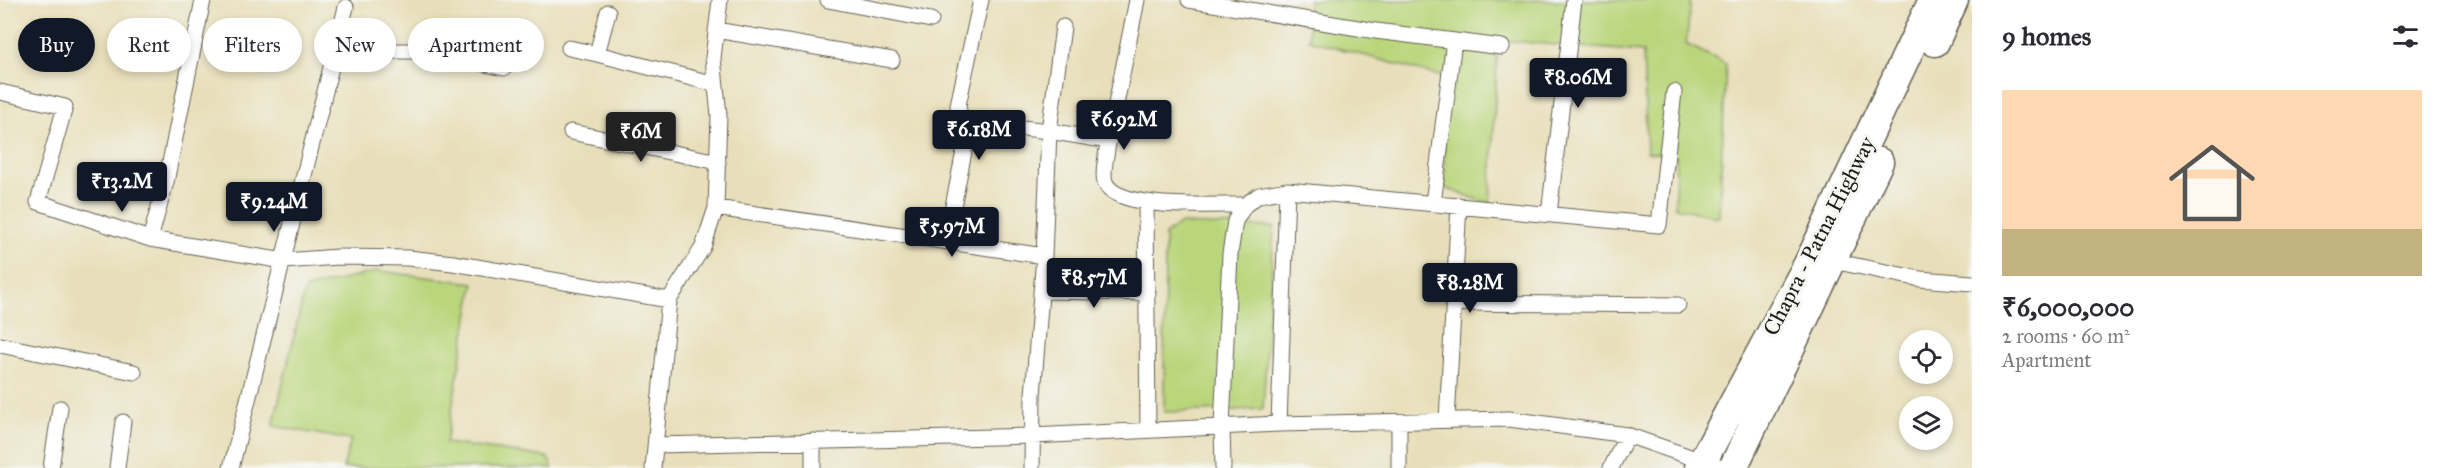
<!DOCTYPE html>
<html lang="en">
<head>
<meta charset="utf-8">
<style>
  body { margin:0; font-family:"IM FELL Great Primer",serif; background:#f7f7f7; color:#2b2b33; height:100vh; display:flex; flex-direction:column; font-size:22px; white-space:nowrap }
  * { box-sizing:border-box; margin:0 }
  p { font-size:20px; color:#7c7c81 }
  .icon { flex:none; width:33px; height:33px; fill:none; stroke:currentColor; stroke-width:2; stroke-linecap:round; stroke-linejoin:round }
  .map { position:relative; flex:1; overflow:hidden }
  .sheet { display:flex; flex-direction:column; background:#fff; width:480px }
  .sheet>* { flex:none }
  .guide { position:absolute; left:18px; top:18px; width:570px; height:54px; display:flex; gap:12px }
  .buttons { position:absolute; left:1899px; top:330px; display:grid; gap:12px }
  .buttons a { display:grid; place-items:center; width:54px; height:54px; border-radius:50%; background:#fff; box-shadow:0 3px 9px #0003; font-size:30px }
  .price { position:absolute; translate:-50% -51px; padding:0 14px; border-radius:6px; background:#111827; color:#fff; font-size:20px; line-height:39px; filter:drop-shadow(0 2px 3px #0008) }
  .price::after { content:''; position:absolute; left:50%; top:36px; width:18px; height:14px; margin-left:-9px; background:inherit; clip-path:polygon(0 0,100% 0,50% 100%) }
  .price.current { background:#222; color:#fff }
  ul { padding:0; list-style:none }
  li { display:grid; align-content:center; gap:12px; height:318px; padding:0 30px }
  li+li { border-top:2px solid #e1e1e2 }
  li span { display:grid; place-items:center; height:186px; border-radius:0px; color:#555 }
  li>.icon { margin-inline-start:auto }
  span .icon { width:108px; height:108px; fill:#fffc; stroke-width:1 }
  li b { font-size:26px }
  h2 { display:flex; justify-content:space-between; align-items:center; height:72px; padding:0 30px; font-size:26px }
  .pill { padding:0 21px; border-radius:27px; background:#fff; box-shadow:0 3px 9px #0003; font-size:21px; line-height:54px }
  .pill.current { background:#111827; color:#fff }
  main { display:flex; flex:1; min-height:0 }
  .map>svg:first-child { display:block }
  .green { fill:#bad67b; stroke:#6b794c; stroke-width:1.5 }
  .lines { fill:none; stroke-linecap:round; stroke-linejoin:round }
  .street-casing { stroke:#636053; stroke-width:17 }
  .highway-casing { stroke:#636053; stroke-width:31 }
  .street { stroke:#fff; stroke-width:15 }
  .highway { stroke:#fff; stroke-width:28 }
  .labels { text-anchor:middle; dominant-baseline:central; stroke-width:6; stroke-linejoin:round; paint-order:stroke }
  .street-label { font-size:22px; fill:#1c1c1c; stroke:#f6f6f2 }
</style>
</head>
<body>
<main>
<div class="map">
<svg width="1972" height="468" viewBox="0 0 1972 468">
  <rect width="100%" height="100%" fill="#f6f6f2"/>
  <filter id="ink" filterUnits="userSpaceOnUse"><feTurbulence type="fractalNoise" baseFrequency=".0167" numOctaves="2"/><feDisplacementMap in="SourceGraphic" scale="12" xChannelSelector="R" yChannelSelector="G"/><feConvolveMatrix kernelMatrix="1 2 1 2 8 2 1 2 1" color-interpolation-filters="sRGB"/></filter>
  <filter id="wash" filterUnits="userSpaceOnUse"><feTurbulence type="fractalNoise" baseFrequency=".008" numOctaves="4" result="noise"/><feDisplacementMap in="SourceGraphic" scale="24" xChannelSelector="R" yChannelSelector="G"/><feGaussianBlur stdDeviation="1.35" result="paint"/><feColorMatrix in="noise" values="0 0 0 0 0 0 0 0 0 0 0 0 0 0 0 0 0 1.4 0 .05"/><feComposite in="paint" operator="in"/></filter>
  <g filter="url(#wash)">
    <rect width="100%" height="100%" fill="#e8dfba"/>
    <path class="green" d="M1308 0H1691L1686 44 1726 64 1719 217 1675 207 1676 156 1647 152 1643 52 1498 40 1490 204 1445 188 1442 77 1309 40Z
      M1179 224 1274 227 1263 409 1164 412 1165 235Z
      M378 271 474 283 446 443 547 457 553 468H343L351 440 273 426 305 289Z"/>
  </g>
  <g filter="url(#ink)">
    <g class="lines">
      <g class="street-casing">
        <path id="street" d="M828 0 931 20
          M1137 0 1107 149C1106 159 1102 172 1105 182 1117 212 1216 204 1245 205
          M1189 0 1376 31 1502 47
          M716 30 892 60
          M337 39 383 51H423L504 68
          M569 48 597 54 715 84
          M597 54 608 12
          M0 92 65 107 38 202 150 239 166 182 203 0
          M970 122C961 118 959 115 958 105L981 0
          M571 132 718 162
          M1146 203 1148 429
          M1433 203 1454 41
          M716 208 1044 256 1033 395 1032 468
          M1549 214 1574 0
          M150 239 284 261 338 257 408 258 453 263 669 300
          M946 241 970 122 1049 131 1109 141
          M1044 256 1049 131 1063 27
          M1833 261 1920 279 1972 283
          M1041 291 1148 293
          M1454 303 1678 305
          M0 345 134 372
          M1447 420 1459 205
          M1399 422V468
          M1279 424 1287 190
          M813 441V468
          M656 445 1032 436 1279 424 1509 419 1627 435 1722 468
          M51 468 60 408
          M117 468 123 422
          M231 468 346 7
          M653 468 669 300 703 247 716 208 719 115 713 58 720 0
          M1223 468 1222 427 1230 254 1235 221 1245 205 1259 195 1287 190 1659 225 1674 92
          M1611 468 1627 435"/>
      </g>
      <g class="highway-casing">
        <path id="highway" d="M1935 42 1954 0
          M1699 468 1810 260 1933 0
          M1733 468 1879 162"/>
      </g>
      <use href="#street" class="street"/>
      <use href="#highway" class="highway"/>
    </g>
  </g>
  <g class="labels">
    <g class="street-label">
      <text transform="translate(1819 236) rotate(-63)">Chapra - Patna Highway</text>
    </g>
  </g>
</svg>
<div class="buttons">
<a><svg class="icon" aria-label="locate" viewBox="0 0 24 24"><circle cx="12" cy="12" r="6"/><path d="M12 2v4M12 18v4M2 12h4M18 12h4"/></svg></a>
<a><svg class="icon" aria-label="layers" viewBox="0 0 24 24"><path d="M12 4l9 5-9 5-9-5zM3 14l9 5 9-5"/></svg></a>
</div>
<b class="price" style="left:1578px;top:109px">₹8.06M</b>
<b class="price" style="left:1124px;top:151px">₹6.92M</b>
<b class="price" style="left:979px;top:161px">₹6.18M</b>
<b class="price current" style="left:641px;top:163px">₹6M</b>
<b class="price" style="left:122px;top:213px">₹13.2M</b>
<b class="price" style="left:274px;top:233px">₹9.24M</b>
<b class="price" style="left:952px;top:258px">₹5.97M</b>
<b class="price" style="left:1094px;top:309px">₹8.57M</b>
<b class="price" style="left:1470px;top:314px">₹8.28M</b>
<div class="guide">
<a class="pill current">Buy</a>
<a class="pill">Rent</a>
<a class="pill">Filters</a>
<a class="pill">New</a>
<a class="pill">Apartment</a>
</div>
</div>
<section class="sheet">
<h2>9 homes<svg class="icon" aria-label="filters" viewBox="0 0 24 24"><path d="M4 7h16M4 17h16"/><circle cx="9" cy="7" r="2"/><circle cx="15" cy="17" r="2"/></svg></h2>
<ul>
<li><span style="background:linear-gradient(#ffd9b3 75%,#c2b280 0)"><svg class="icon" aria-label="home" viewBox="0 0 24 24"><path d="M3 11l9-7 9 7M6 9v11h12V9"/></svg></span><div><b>₹6,000,000</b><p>2 rooms · 60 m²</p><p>Apartment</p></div></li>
</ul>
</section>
</main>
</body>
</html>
